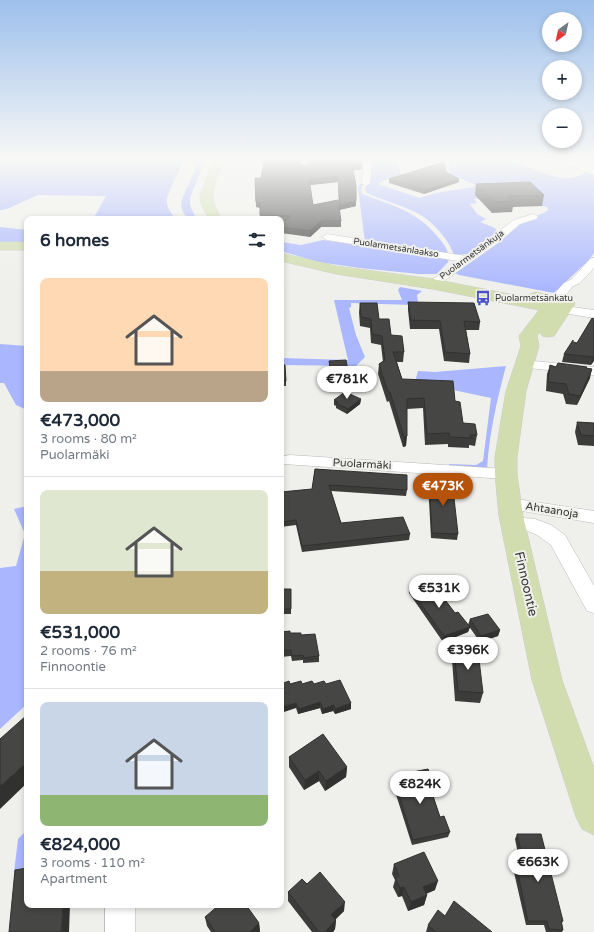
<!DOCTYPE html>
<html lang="en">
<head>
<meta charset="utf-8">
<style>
  body { margin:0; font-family:"Varela Round",sans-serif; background:#f2f2f3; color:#1f2937; height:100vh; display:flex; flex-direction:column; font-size:15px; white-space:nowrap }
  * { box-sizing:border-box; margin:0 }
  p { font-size:13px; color:#747a83 }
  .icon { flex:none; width:22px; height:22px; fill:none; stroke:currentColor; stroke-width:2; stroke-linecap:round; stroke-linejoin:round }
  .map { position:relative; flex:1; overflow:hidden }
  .sheet { position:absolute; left:24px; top:216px; width:260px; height:692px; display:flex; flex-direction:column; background:#fff; border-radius:8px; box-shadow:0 2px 6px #0003 }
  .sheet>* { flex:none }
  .needle { width:26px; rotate:213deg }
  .controls { position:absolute; left:542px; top:12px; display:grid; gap:8px }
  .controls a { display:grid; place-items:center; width:40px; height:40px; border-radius:50%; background:#fff; box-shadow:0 2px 6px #0003; font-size:20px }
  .price { position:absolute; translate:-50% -34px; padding:0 9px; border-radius:14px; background:#fff; color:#222; font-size:13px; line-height:26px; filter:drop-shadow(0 1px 2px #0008) }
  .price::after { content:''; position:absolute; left:50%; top:24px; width:12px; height:9px; margin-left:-6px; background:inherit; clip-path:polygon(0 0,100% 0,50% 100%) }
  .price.active { background:#b45309; color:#fff }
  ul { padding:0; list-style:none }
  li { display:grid; align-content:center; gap:8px; height:212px; padding:0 16px }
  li+li { border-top:1px solid #e0e1e3 }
  li span { display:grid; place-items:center; height:124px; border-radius:8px; color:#555 }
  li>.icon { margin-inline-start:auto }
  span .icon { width:72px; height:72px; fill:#fffc; stroke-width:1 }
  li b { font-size:17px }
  h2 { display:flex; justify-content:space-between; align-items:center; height:48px; padding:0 16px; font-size:17px }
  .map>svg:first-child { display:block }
  .green { fill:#aab7ff }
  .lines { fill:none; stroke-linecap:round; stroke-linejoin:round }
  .minor-casing { stroke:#b9bab7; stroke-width:1 }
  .major-casing { stroke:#cbcbcb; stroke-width:1 }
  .minor { fill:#fff; fill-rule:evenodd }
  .major { fill:#d1ddaf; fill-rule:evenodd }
  .wall { fill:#3c3d3a }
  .shaded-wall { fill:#313230 }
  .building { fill:#464744; stroke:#313230 }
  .labels { text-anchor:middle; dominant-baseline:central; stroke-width:4; stroke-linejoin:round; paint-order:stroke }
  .far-street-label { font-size:9px; fill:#373736; stroke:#eff0ec }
  .far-poi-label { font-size:9px; fill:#373736; stroke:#eff0ec; text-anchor:start }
  .street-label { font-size:11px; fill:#373736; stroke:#eff0ec }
  .near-street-label { font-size:13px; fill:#373736; stroke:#eff0ec }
</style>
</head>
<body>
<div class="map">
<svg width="594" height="932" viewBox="0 0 594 932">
  <rect width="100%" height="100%" fill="#eff0ec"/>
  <path class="green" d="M0 158H186C181 167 166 194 167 202 167 209 172 214 176 219H93L106 196 38 195 7 209 0 210Z
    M198 158H206L190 198V205L196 219C192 219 188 218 185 215 175 203 188 189 192 177 195 170 195 164 198 158Z
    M371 158 398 160 401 177 387 179 378 184 420 198 436 193 473 187 476 185 450 174 448 158C465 158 491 156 507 159 533 165 561 190 588 171L594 175V253L589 260 554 293 459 275 453 272 523 222C529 218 544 214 548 210L547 207 542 206 528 193 474 199 477 203 470 204 477 214 486 219 480 222 495 228 498 233 468 254 454 255C449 239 430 218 413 211 398 204 382 200 367 193L365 189 367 183Z
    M360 184H363L361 191 362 194C391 205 417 211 437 236 442 242 447 247 448 254L365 242 358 188Z
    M0 227 27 230V243H0Z
    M323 240 445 258 449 261 437 274H419L360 268 318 262 281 251V242L301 245Z
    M400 287 422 291 417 295 418 303 413 305 351 303V307L349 308 356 335 365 357 356 366 281 365V358L348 360 334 300H402L398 290Z
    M0 344 27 346V410L16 405 4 383H0Z
    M506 366C497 400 489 434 487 470L449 467V464L476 465 483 461 491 398 415 382 418 371 435 372Z
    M27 506V704L0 729V568L16 566 25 534 14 509Z
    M24 833 27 835V869L14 872 18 839Z"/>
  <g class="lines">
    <g class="minor-casing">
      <path id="minor" d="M300 158H308V169H302Z
        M364 158H372L370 183 366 186 362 183Z
        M551 158H564L594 169V175Z
        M533 214 536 215 538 217 536 219 520 224 498 243 437 286H429L427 284 429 282 458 261 327 240 322 237 327 234 466 256 514 220Z
        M594 258V268L580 283 572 287 558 305 594 310V318L545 310 543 307 545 304 564 283 572 279 590 259Z
        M524 360 594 367V375L519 367 517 364 519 361Z
        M290 455 506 469 512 470 515 474 512 478 506 479 284 464 282 460 284 456Z
        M510 498 594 511V523L504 508 501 504 504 500Z
        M513 517 535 519 551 525 565 535 594 586V613L587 611 551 545 537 535 526 530 506 528 504 523 506 518Z
        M105 905H135V932H105Z"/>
    </g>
    <g class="major-casing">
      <path id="major" d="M215 158H225C216 185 205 194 222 219H210C204 211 200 205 200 195Z
        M0 242H27V250H0Z
        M281 253 336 266 433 279 529 298 528 297 530 294 536 292 573 301 575 304 554 336 548 337 542 336 540 332 548 320 537 336 539 346 526 391 517 457V474L523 516 562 680 594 768V835L582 829 576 817 532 680 499 516 495 474V457L506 391 521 346 519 336 539 310 433 289 336 274 281 261Z"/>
    </g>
    <use href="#minor" class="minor"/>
    <use href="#major" class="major"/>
  </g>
  <path class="wall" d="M301 165 362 169 353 170 356 201V206L339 210 338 182 310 185 313 205 341 221V227H321L310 237 281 233V225L284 222H281V219H260V208L256 207 255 178H261Z
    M446 172 459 179V182L424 194 389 183V179Z
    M476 184 544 195 542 206 513 207 512 212 492 213 475 195Z
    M408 302 480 322 479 330H466L470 354 469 363 444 361 439 329H410L408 310Z
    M360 303 379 319 391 335 404 352 403 362H397L402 379 455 401 463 423 477 435 475 446 469 445V448L448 447V444L425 445 423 408 407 409 406 446 403 447 389 401 387 402 378 374 379 364 383 362 381 345 371 343 370 328 360 326 359 312Z
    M594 319V361L591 365 562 362 564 354 573 342 577 343Z
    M329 361 348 371V381H331L329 370Z
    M281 365 286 381V386H281Z
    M550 365 556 367 587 368 590 378 577 405 566 404 563 394 546 391 547 374Z
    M361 399 360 404 347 414 336 408V406L334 405V400Z
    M577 422 594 423V446L578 445 575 432Z
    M315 469 407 490 406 496 331 491 341 523 410 534 409 540 302 552 296 525 281 527V492L312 489Z
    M429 478 458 534 457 540 431 538 428 483Z
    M409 587 435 595 436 588 455 613 470 627 468 632 443 642 409 593Z
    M281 589H291V614H281Z
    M470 619 500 630 498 636 480 642 468 625Z
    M281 632 301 635 319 656V662L303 663V660L292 661 291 656 281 657Z
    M454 650 483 693 480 703 455 701 452 660Z
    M290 684H326L351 703V709L335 714 333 711 322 714 320 708 298 714 296 708Z
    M289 757 347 767 346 777 325 791 319 781 304 790 289 767Z
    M393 776 433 784 431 789 440 817 450 832 448 837 412 845 392 782Z
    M517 834 563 921 562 923 563 930 562 932H546L544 925H526L513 868 516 864H520L515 839Z
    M394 864 435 890 426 894 427 895 424 905 408 911 402 896 398 897 393 887 395 880 392 874Z
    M307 884 344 911 335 919 336 920 335 929 333 932H312L288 901V892Z
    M445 916 492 932H426L428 925Z
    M205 917 259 923 260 932H211L207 926Z"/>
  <path class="shaded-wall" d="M406 158H427L405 162Z
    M362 164V169L351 171 352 165Z
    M338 176V182L309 185V179Z
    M459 179V182L424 194 425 190Z
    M356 201V206L339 210 340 205Z
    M321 221V227L310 237V231Z
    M594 355V360L591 365Z
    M592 369 590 378 577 405 580 396Z
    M361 399 360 404 347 414 348 409Z
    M407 436 406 446 403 447 404 437Z
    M470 627 468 632 443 642 444 636Z
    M500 630 498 636 480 642 481 636Z
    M320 702V708L298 714 299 709Z
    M296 703V708L281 713V707Z
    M351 703V709L335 714V709Z
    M334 705 333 711 322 714 323 709Z
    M27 762V783L0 809V786Z
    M347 767 346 777 325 791 326 781Z
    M319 771V781L304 790 305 780Z
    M438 881 435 890 420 896 423 887Z
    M404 887 402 896 398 897 400 888Z
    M427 895 424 905 408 911 411 902Z
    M345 902 344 911 331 924V915Z
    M63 905H70L69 932H61Z
    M336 920 335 929 333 932H325Z
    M259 923 260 932H250Z"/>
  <path class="building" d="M265 158H300L301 165H309V158H361L362 164 352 165 356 186V201L340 205 338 176 309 179 313 205 338 200 341 221H321L310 231 281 227V225L291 216 260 215V203L256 202 255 178H261Z
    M444 162 446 172 459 179 425 190 389 179Z
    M530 182 544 195 508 196 514 201 494 202 476 184Z
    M408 302 474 303 480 322 464 321 470 354 445 352 440 321 411 320Z
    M360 303H377L379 319H389L391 335 402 336 404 352H393L402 379 453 381 455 401 460 402 463 423 475 424 477 435H470L471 438 450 437 449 433 427 434 424 398 407 399V436L404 437 390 392H388L379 364 385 360 382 336 372 334 371 319 361 317Z
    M592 318 594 319V357L564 354 573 340V342L577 343Z
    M346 360 348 371 331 372 329 361Z
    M558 363 587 367 586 368 592 369 580 396 569 394 566 384 548 382 550 365 556 367Z
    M281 365H285L286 381H281Z
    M345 392 361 399 348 409 336 403 338 402 334 400Z
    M577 422 594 423V436L581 435Z
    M315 469 407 475V490L329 485 341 523 403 517 410 534 302 546 296 520 281 522V492L312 489Z
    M429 478 452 480 458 534 432 533Z
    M429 581 437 599 436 588 455 613 458 612 470 627 444 636 409 587Z
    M281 589H291V609H281Z
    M488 614 500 630 481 636 470 619Z
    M290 631V633H301V635L315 634 319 656 303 658V655L292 656 291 650 281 651V632Z
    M454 650 478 651 483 693 458 691Z
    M340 680 351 703 335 709 334 705 323 709 320 702 299 709 296 703 281 707V684L289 681 290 684 301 681 302 684 312 681 314 684 324 681 326 684Z
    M27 715V762L0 786V739Z
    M323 734 347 767 326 781 319 771 305 780 289 757Z
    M428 769 433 784H429L440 817 444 816 450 832 413 840 393 776Z
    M517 834H541L563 921H561L563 930 549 929 547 921H528L516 864H524Z
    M424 852 438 881 423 887 427 895 411 902 404 887 400 888 395 878 399 876 394 864Z
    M27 868V905H63L61 932H9L15 870Z
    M320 872 345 902 331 915 336 920 325 932H319L288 892 302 879 307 884Z
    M454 901 492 932H436L428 925 438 910 445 916Z
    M219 905H246L259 923 250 932H215L205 917Z"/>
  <linearGradient id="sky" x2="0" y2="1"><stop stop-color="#9dc0ec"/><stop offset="0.55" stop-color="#f8f8f6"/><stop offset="1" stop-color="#f8f8f6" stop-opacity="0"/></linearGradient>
  <rect width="594" height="289" fill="url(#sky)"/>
  <defs>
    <g id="bus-bare" transform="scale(1.2)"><path d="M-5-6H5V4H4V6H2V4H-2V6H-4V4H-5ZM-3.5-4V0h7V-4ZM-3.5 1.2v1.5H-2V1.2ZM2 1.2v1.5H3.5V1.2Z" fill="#4c51c7" stroke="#eff0ec" stroke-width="2.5" paint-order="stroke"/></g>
  </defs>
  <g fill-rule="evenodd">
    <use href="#bus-bare" x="483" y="298"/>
  </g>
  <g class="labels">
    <g class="far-street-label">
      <text transform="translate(396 248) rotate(9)">Puolarmetsänlaakso</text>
      <text transform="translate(472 255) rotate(-36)">Puolarmetsänkuja</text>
    </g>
    <g class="far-poi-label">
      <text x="495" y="298">Puolarmetsänkatu</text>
    </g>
    <g class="street-label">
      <text transform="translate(362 464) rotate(3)">Puolarmäki</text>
      <text transform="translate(552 510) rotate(9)">Ahtaanoja</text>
    </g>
    <g class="near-street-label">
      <text transform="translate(526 584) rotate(77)">Finnoontie</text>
    </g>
  </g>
</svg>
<div class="controls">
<a><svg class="needle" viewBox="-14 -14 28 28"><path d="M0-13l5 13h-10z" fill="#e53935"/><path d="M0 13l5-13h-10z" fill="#747a83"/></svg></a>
<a>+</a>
<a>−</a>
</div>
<b class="price" style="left:347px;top:400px">€781K</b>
<b class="price active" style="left:443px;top:507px">€473K</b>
<b class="price" style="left:439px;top:609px">€531K</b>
<b class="price" style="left:468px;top:671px">€396K</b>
<b class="price" style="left:420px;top:805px">€824K</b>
<b class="price" style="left:538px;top:883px">€663K</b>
<section class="sheet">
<h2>6 homes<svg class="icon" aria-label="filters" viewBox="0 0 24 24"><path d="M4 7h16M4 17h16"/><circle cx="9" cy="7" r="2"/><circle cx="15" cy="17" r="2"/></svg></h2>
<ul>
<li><span style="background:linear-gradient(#ffd9b3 75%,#b9a48a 0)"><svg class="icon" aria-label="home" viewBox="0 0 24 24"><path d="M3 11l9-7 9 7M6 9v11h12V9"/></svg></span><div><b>€473,000</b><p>3 rooms · 80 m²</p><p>Puolarmäki</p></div></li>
<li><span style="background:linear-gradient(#dfe7d0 65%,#c2b280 0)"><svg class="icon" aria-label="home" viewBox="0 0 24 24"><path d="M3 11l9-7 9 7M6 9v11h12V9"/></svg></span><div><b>€531,000</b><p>2 rooms · 76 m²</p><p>Finnoontie</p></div></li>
<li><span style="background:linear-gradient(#c9d6e8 75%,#8fb573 0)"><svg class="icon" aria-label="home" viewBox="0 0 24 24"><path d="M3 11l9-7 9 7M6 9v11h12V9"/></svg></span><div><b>€824,000</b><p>3 rooms · 110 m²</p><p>Apartment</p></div></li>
</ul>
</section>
</div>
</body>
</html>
